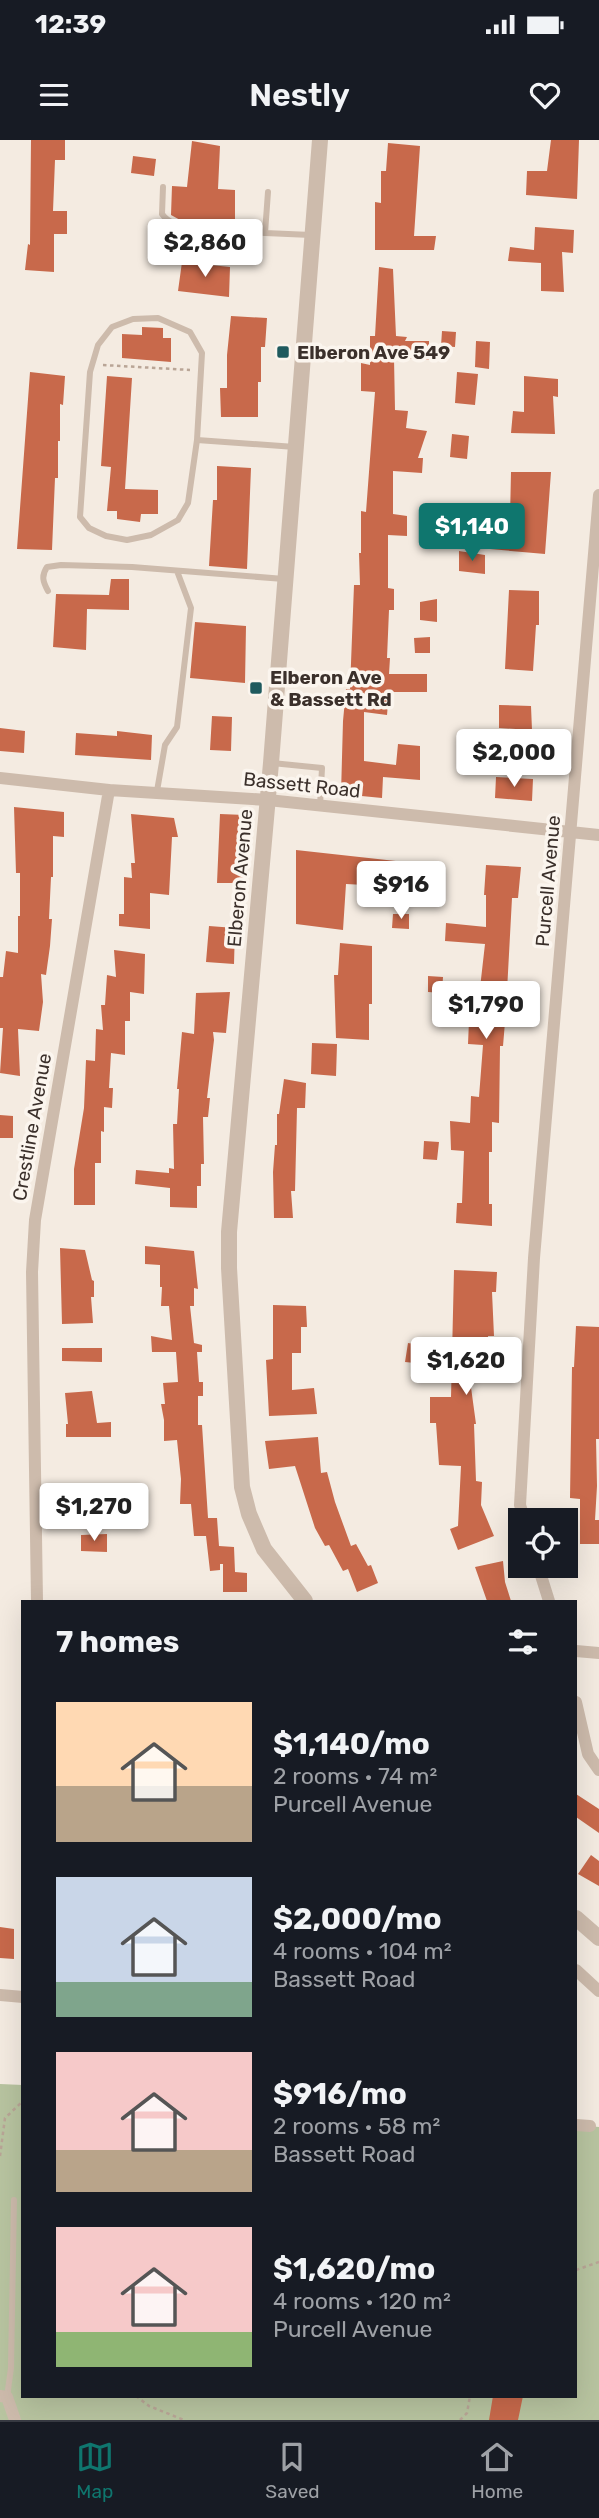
<!DOCTYPE html>
<html lang="en">
<head>
<meta charset="utf-8">
<style>
  body { margin:0; font-family:Rubik,sans-serif; background:#20242c; color:#f1f3f6; height:100vh; display:flex; flex-direction:column; font-size:26px; white-space:nowrap }
  * { box-sizing:border-box; margin:0 }
  p { font-size:23px; color:#9ea1a6 }
  .icon { flex:none; width:38px; height:38px; fill:none; stroke:currentColor; stroke-width:2; stroke-linecap:round; stroke-linejoin:round }
  .map { position:relative; flex:1; overflow:hidden }
  .drawer { position:absolute; left:21px; top:1460px; width:556px; height:798px; display:flex; flex-direction:column; background:#171b24; border-radius:0px; box-shadow:0 7px 28px #0002 }
  .drawer>* { flex:none }
  .tools { position:absolute; left:508px; top:1368px; display:grid; gap:14px }
  .tools a { display:grid; place-items:center; width:70px; height:70px; border-radius:0px; background:#171b24; box-shadow:0 7px 28px #0002; font-size:35px }
  .price { position:absolute; translate:-50% -60px; padding:0 16px; border-radius:7px; background:#fff; color:#222; font-size:23px; line-height:46px; filter:drop-shadow(0 2px 4px #0008) }
  .price::after { content:''; position:absolute; left:50%; top:42px; width:21px; height:16px; margin-left:-10px; background:inherit; clip-path:polygon(0 0,100% 0,50% 100%) }
  .price.on { background:#0f766e; color:#fff }
  ul { padding:0; list-style:none }
  li { display:flex; align-items:center; gap:21px; height:175px; padding:0 35px }
  li span { display:grid; place-items:center; flex:none; width:196px; height:140px; border-radius:0px; color:#555 }
  li>.icon { margin-inline-start:auto }
  span .icon { width:84px; height:84px; fill:#fffc; stroke-width:1 }
  li b { font-size:30px }
  h2 { display:flex; justify-content:space-between; align-items:center; height:84px; padding:0 35px; font-size:30px }
  .status { display:flex; justify-content:space-between; align-items:center; height:49px; padding:0 35px; background:#171b24; direction:ltr }
  .status svg { height:19px; fill:currentColor }
  header { display:flex; justify-content:space-between; align-items:center; height:91px; padding:0 35px; background:#171b24; font-size:32px; font-weight:600 }
  .menu { display:flex; justify-content:space-around; align-items:center; height:98px; border-top:2px solid #363941; background:#171b24; font-size:19px; color:#9ea1a6 }
  .menu a { display:grid; justify-items:center; gap:4px }
  .menu .on { color:#0f766e }
  .map>svg:first-child { display:block }
  .green { fill:#b8c4a0 }
  .building { fill:#c8694b }
  .lines { fill:none; stroke-linecap:round; stroke-linejoin:round }
  .path { stroke:#b9a596; stroke-width:2.5; stroke-dasharray:3.5 3.5; stroke-linecap:butt }
  .service { stroke:#cdbbac; stroke-width:6 }
  .minor { stroke:#cdbbac; stroke-width:12 }
  .tertiary { stroke:#cdbbac; stroke-width:16 }
  .poi-dot { fill:#1f5a5e; stroke:#fbf5ee; stroke-width:2.5 }
  .labels { text-anchor:middle; dominant-baseline:central; stroke-width:7; stroke-linejoin:round; paint-order:stroke }
  .poi-label { font-size:19px; font-weight:bold; fill:#3b302b; stroke:#fbf5ee; text-anchor:start }
  .street-label { font-size:19px; fill:#3b302b; stroke:#fbf5ee }
</style>
</head>
<body>
<div class="status"><b>12:39</b><svg viewBox="0 0 49 12"><path d="M0 12V9h3v3zM5 12V6h3v6zM10 12V3h3v9zM15 12V0h3v12zM26 1h20v11H26zM47 4h2v5h-2z"/></svg></div>
<header><svg class="icon" aria-label="menu" viewBox="0 0 24 24"><path d="M4 6h16M4 12h16M4 18h16"/></svg>Nestly<svg class="icon" aria-label="heart" viewBox="0 0 24 24"><path d="M12 20l-8-8c-3-5 5-10 8-4 3-6 11-1 8 4z"/></svg></header>
<div class="map">
<svg width="599" height="2280" viewBox="0 0 599 2280">
  <rect width="100%" height="100%" fill="#f4ebe1"/>
  <path class="green" d="M0 1944 23 1945V2256H576V1985L599 1987V2280H0Z"/>
  <path class="building" d="M31 0H65V20H55L53 71H67V94H54V132L25 130 28 104 30 105Z
    M551 0H579L577 59 526 55 527 31H547Z
    M192 1 220 6 218 49 235 50V83L182 81 171 75 172 46 187 47Z
    M388 3 420 6 414 96H436L434 110H375V62L381 63V31H386Z
    M133 16 156 19 154 36 131 33Z
    M535 87 574 90 573 113 562 112 564 152 541 151V123L508 121 510 107 534 110Z
    M171 88V106L150 104 151 89Z
    M182 122 230 127 229 157 178 151Z
    M379 127 393 129 396 196 407 197 405 201H429V220L394 218 395 270 408 271 406 288 427 291 418 318H423L422 333 393 331V374L407 376V396L388 395V448L394 449V470H389L387 518H390L389 534H427V552H389L387 575 364 572V621L396 625 398 604 420 606V640L383 637 382 658 341 654 343 581 346 549H350L354 445H360L359 413H361V371L366 372 375 252 361 251V223L370 225V196H375Z
    M231 176 267 178 265 207H261V242H258V277H221L220 248H227V215Z
    M142 187 163 188V198H171V222L122 218V194L142 195Z
    M442 191 456 192 455 207 441 206Z
    M476 201 490 202 489 229 475 227Z
    M30 232 65 236 63 265 60 264V301H58V338H55L52 410 17 409Z
    M457 232 478 234 475 265 455 263Z
    M107 236 132 238 125 349 158 350V374H141L140 382 117 379V371H107L111 327 101 326Z
    M524 236 558 239V257L553 256 555 294 511 293 513 271 524 272Z
    M452 294 469 296 467 319 450 317Z
    M217 326 251 328 247 429 209 426 213 360H217Z
    M511 332H551L545 414 490 409V377L510 378Z
    M459 411 485 415V434L459 431Z
    M111 439H129V470L87 469 86 510 53 507 56 454 109 455Z
    M509 450 539 451V485H536L533 531 505 529Z
    M437 459V482L420 480V462Z
    M195 482 246 486 245 543 190 538Z
    M430 497V513H415L414 498Z
    M499 565 531 566 532 590 499 588Z
    M212 576 232 577 231 611 210 610Z
    M0 588 25 591 24 613 0 611Z
    M117 591 152 595 151 620 75 615 76 593 117 596Z
    M496 637 533 639 532 661 495 658Z
    M14 667 64 672V697L53 696V737H51L49 779H52L50 806 46 835 41 834 43 862 39 891 18 889 20 936 0 933 3 888H0V837H3L6 811 18 813V776H20V733H16Z
    M131 674 174 678 178 697H172L169 755 150 753V789L119 786V774H124V737L132 738 131 723H135Z
    M220 674 245 675 243 743H217Z
    M296 710 441 726 440 749 346 744 343 790 296 784Z
    M486 725 521 727 518 758H512L507 851 510 852V871L506 870 503 906H500L499 983 492 982V1012H489V1064H492V1086L456 1083 457 1063H462L464 1011 451 1010 450 981 470 983 471 956 479 957 483 905 468 904 469 881 480 883V848L485 804 445 801 446 783 486 787V755H484Z
    M393 774H409V789L392 788Z
    M209 786 235 788 234 824 206 822Z
    M340 803 372 806V864H369V900L336 898 334 835H338Z
    M114 810 145 814 144 854 130 852V881H125V915L111 913 109 948H113L112 968 104 967V992L101 991V1023H95V1065H74V1029L84 968 86 920 95 921 96 889 103 890 101 865H105L107 835 116 837Z
    M428 836 443 837 442 853 428 852Z
    M230 852 226 893 213 892 214 900 207 958H210L208 977H203L204 1024H201V1046H197V1068L170 1067V1048L135 1044 136 1030 169 1033V1028L174 1029 173 984H177L179 949H177L182 892 194 894 196 853Z
    M312 903 337 904 336 936 311 934Z
    M284 939 306 943 305 968H297L295 1051H291L293 1078H274L273 1032 275 1005H277V974H279Z
    M0 975 13 976V998H0Z
    M424 1001 439 1002 437 1020 423 1019Z
    M145 1106 194 1111 198 1149 194 1148V1166H190L194 1203 202 1205V1212H197L199 1242H203V1256H198V1285H202L208 1378H217L219 1406 234 1407 235 1432 247 1433V1452H223V1424H220V1430L210 1431 206 1396H194L191 1364H180L181 1339 177 1300 164 1301V1280L161 1264H165L163 1243 178 1242 176 1212H152L151 1196 172 1200 169 1166H161L162 1147H160V1125L145 1124Z
    M60 1108 85 1110 92 1140 94 1141V1157H91L93 1183 62 1184Z
    M454 1130 497 1132 496 1152H492L494 1196H488L490 1241 470 1240 476 1284H474L476 1341 482 1342 481 1365 494 1396 458 1410 450 1389 458 1386 461 1326 439 1325 436 1283H430V1257H451Z
    M273 1165 306 1166 307 1187H301V1213H292V1250L314 1248 317 1274 269 1276 266 1220 273 1219Z
    M576 1186 599 1187V1299H596L597 1346 595 1380H599V1404H580V1359L570 1358 572 1227H574Z
    M408 1203 425 1206V1224L405 1222Z
    M62 1208H102V1222L62 1221Z
    M92 1251 97 1283 111 1282V1297H66V1284H68L65 1253Z
    M318 1297 321 1333 327 1332 335 1362 351 1406 356 1404 368 1426 371 1425 378 1443 357 1452 348 1429 343 1431 329 1405 325 1406 315 1388 295 1326 269 1329 265 1301Z
    M107 1394V1412L81 1411V1395Z
    M503 1421 505 1442 511 1461H487L475 1427Z
    M576 1654 599 1669V1693L576 1677Z
    M591 1715 599 1721V1746L578 1734Z
    M0 1787 14 1789V1819L0 1818Z
    M493 2256H523L518 2280H489Z"/>
  <g class="lines">
    <path class="path" d="M103 225 190 230
      M0 2016 5 1978 23 1961
      M576 2130 599 2122
      M136 2256 149 2266 184 2280
      M460 2280 467 2273 470 2256"/>
    <path class="service" d="M163 47 162 74C178 97 239 91 265 93
      M268 52 265 93 311 95
      M158 178 190 192 202 213 197 300 188 363 178 380 151 395 127 400 106 396 89 388 80 377 90 232 98 205 112 187 133 179Z
      M197 300 295 307
      M48 451C43 442 41 436 47 427L61 425 132 427 284 439
      M272 623 322 628 320 666
      M157 651 165 605 177 587 191 468 177 431
      M7 2257 11 2228 14 2060"/>
    <path class="minor" d="M0 638 109 650 268 660 599 695
      M525 1381 520 1365 534 1118 599 355
      M538 1426 549 1461
      M37 1461 32 1132 35 1080 109 650
      M576 1511 599 1513
      M576 1562 588 1614 599 1630
      M576 1830 599 1851
      M0 1855 23 1857
      M576 1985 590 1986
      M0 2256 7 2257 15 2280"/>
    <path class="tertiary" d="M305 1461 264 1409 249 1374 242 1347 229 1128V1092L271 623 320 0
      M576 1778 599 1798"/>
  </g>
  <g class="poi-dot">
    <rect x="276" y="205" width="14" height="14" rx="3.5"/>
    <rect x="249" y="541" width="14" height="14" rx="3.5"/>
  </g>
  <g class="labels">
    <g class="poi-label">
      <text x="297" y="212">Elberon Ave 549</text>
      <text x="270" y="537">Elberon Ave<tspan x="270" dy="22">&amp; Bassett Rd</tspan></text>
    </g>
    <g class="street-label">
      <text transform="translate(302 645) rotate(6)">Bassett Road</text>
      <text transform="translate(240 738) rotate(-85)">Elberon Avenue</text>
      <text transform="translate(548 741) rotate(-85)">Purcell Avenue</text>
      <text transform="translate(32 987) rotate(-80)">Crestline Avenue</text>
    </g>
  </g>
</svg>
<div class="tools">
<a><svg class="icon" aria-label="locate" viewBox="0 0 24 24"><circle cx="12" cy="12" r="6"/><path d="M12 2v4M12 18v4M2 12h4M18 12h4"/></svg></a>
</div>
<b class="price" style="left:205px;top:139px">$2,860</b>
<b class="price on" style="left:472px;top:423px">$1,140</b>
<b class="price" style="left:514px;top:649px">$2,000</b>
<b class="price" style="left:401px;top:781px">$916</b>
<b class="price" style="left:486px;top:901px">$1,790</b>
<b class="price" style="left:466px;top:1257px">$1,620</b>
<b class="price" style="left:94px;top:1403px">$1,270</b>
<section class="drawer">
<h2>7 homes<svg class="icon" aria-label="filters" viewBox="0 0 24 24"><path d="M4 7h16M4 17h16"/><circle cx="9" cy="7" r="2"/><circle cx="15" cy="17" r="2"/></svg></h2>
<ul>
<li><span style="background:linear-gradient(#ffd9b3 60%,#b9a48a 0)"><svg class="icon" aria-label="home" viewBox="0 0 24 24"><path d="M3 11l9-7 9 7M6 9v11h12V9"/></svg></span><div><b>$1,140/mo</b><p>2 rooms · 74 m²</p><p>Purcell Avenue</p></div></li>
<li><span style="background:linear-gradient(#c9d6e8 75%,#7fa58c 0)"><svg class="icon" aria-label="home" viewBox="0 0 24 24"><path d="M3 11l9-7 9 7M6 9v11h12V9"/></svg></span><div><b>$2,000/mo</b><p>4 rooms · 104 m²</p><p>Bassett Road</p></div></li>
<li><span style="background:linear-gradient(#f6c9c9 70%,#b9a48a 0)"><svg class="icon" aria-label="home" viewBox="0 0 24 24"><path d="M3 11l9-7 9 7M6 9v11h12V9"/></svg></span><div><b>$916/mo</b><p>2 rooms · 58 m²</p><p>Bassett Road</p></div></li>
<li><span style="background:linear-gradient(#f6c9c9 75%,#8fb573 0)"><svg class="icon" aria-label="home" viewBox="0 0 24 24"><path d="M3 11l9-7 9 7M6 9v11h12V9"/></svg></span><div><b>$1,620/mo</b><p>4 rooms · 120 m²</p><p>Purcell Avenue</p></div></li>
</ul>
</section>
</div>
<nav class="menu">
<a class="on"><svg class="icon" aria-label="map" viewBox="0 0 24 24"><path d="M3 6l6-2 6 2 6-2v14l-6 2-6-2-6 2zM9 4v14M15 6v14"/></svg>Map</a>
<a><svg class="icon" aria-label="saved" viewBox="0 0 24 24"><path d="M7 4h10v16l-5-4-5 4z"/></svg>Saved</a>
<a><svg class="icon" aria-label="home" viewBox="0 0 24 24"><path d="M3 11l9-7 9 7M6 9v11h12V9"/></svg>Home</a>
</nav>
</body>
</html>
